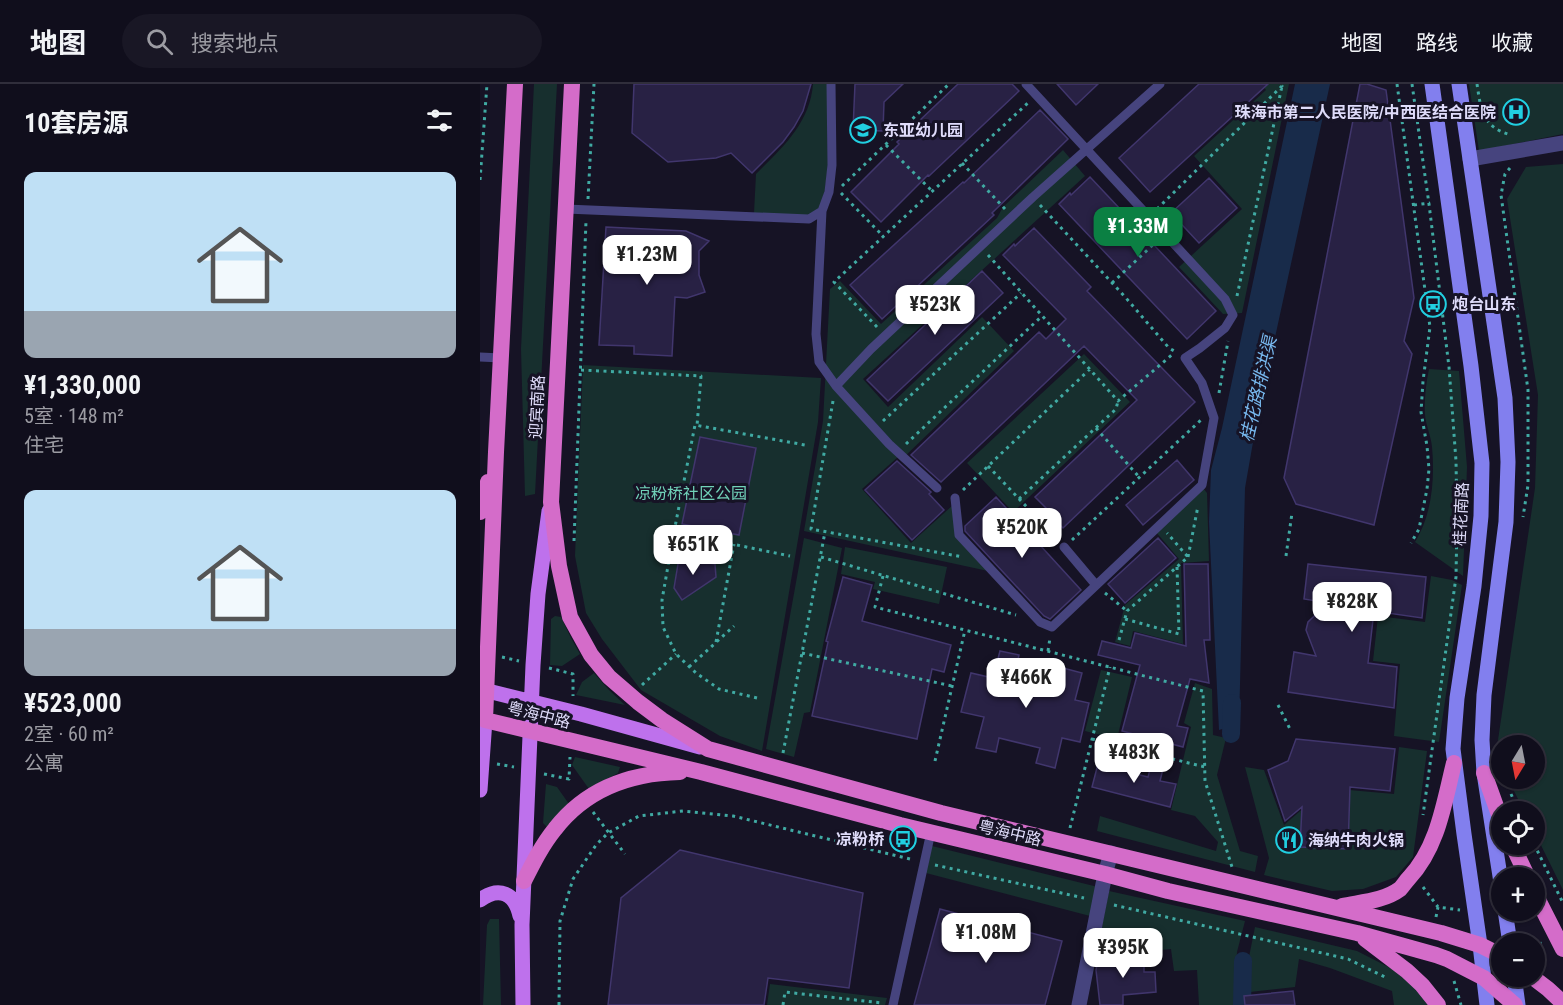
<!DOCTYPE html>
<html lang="zh">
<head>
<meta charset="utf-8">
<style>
  body { margin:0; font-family:"Roboto Condensed","Noto Sans SC",sans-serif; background:#191725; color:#f1f3f6; height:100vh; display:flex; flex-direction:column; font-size:22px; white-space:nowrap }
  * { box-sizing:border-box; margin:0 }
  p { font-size:20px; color:#9c9ca3 }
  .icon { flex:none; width:33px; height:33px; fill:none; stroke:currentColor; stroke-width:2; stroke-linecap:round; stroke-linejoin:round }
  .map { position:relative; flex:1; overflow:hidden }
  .drawer { display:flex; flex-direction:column; background:#100e1c; width:480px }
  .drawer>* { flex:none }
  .needle { width:39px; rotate:190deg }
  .controls { position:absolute; left:1011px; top:651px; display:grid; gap:12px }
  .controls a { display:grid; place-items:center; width:54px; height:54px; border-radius:50%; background:#100e1c; box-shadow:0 2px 4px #0004,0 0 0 2px #302e3b; font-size:30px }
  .price { position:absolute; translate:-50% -51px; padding:0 14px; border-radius:12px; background:#fff; color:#222; font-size:20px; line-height:39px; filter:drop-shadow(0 2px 3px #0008) }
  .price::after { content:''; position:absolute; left:50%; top:36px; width:18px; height:14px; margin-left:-9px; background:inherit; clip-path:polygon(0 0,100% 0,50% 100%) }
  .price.active { background:#0b8043; color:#fff }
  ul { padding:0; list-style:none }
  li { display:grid; align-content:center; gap:12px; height:318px; padding:0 24px }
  li span { display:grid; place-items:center; height:186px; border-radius:12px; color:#555 }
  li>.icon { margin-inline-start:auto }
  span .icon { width:108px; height:108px; fill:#fffc; stroke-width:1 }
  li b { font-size:26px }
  h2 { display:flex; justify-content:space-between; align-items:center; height:72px; padding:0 24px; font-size:26px }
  header { display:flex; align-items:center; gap:36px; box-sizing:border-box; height:84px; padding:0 30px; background:#100e1c; border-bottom:2px solid #302e3b }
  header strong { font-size:28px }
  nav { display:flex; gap:33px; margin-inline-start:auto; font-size:21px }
  .search { width:420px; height:54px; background:#191725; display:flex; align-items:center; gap:15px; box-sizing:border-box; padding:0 21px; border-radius:33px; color:#9c9ca3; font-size:22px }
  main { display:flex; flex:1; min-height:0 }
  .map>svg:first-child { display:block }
  .green { fill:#172f2e }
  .water { fill:#182b4a }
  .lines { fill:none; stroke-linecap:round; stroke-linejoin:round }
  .canal { stroke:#182b4a; stroke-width:18 }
  .building { fill:#282144; stroke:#41366d; stroke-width:1.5 }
  .path { stroke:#40aaa3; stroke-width:3; stroke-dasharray:3 4.5; stroke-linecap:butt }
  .service { stroke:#46447e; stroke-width:9 }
  .minor { stroke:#46447e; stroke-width:15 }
  .tertiary { stroke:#46447e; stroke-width:15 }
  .secondary { stroke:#827fee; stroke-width:15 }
  .primary { stroke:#be71ec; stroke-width:15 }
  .trunk { stroke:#d46cc9; stroke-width:16 }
  .labels { text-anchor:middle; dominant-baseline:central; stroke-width:6; stroke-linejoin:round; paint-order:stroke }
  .poi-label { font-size:16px; font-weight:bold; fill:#dfdcfa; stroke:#161325; text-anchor:start }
  .street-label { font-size:16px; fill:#dfdcfa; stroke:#161325 }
  .park-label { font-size:16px; fill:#71d2b9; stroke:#161325 }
  .water-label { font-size:18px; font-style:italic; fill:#77b7ed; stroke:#161325 }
</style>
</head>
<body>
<header>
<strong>地图</strong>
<div class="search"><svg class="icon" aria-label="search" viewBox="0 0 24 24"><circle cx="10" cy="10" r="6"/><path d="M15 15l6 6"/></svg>搜索地点</div>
<nav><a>地图</a><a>路线</a><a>收藏</a></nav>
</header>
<main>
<section class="drawer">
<h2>10套房源<svg class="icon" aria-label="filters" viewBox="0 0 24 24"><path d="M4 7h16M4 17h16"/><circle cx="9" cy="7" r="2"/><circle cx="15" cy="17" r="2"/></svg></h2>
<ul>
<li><span style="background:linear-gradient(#bfe0f5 75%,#9aa5b1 0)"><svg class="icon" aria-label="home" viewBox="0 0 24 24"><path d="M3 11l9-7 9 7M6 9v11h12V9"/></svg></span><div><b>¥1,330,000</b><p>5室 · 148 m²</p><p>住宅</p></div></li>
<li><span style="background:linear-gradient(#bfe0f5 75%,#9aa5b1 0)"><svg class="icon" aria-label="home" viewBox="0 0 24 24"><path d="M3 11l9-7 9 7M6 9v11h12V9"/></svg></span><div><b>¥523,000</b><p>2室 · 60 m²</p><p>公寓</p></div></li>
</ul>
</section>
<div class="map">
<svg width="1083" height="921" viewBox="0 0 1083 921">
  <rect width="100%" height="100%" fill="#161325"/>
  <path class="green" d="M54 0H77L55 410 45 412 41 265Z
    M333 0H347L348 80 345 106 339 126 329 132 274 129 276 90C302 64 330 39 333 0Z
    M781 0H809L762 229 743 230 699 183 762 125 714 72 786 6Z
    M989 0H1083V50L999 67Z
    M583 66 605 92 383 295 408 323 502 233 534 267 421 376 418 373 382 405 431 459 473 421 476 453 508 487 324 447 343 337 350 205 360 197 401 240 517 134 523 123Z
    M1083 80V806L1055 749 1054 728 1044 727 1028 695 1054 694V662H1022L1021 673 1018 656 1055 404 1058 311 1027 115 1046 83Z
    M604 270 650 318 533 428 487 379Z
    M103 281 341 294 338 338 282 667 240 652 161 606 122 555 106 529 95 472Z
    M949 285 979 287 987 383 983 492 935 458C952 431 955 394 952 363 951 352 946 342 945 331 944 316 946 300 949 285Z
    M723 404 727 409 729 477 701 479 703 560 653 547 650 562 635 558 645 521 699 475 676 448Z
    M324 454 362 464 330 628 324 629 314 673 286 665Z
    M365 463 467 483 459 520 393 505 395 498 361 490Z
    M951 492 972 496 982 501 959 658 914 652 920 580 893 577 898 532 945 538Z
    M75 532 81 533 91 554 100 570 82 582 70 581 71 535Z
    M621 586 652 593 637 655 605 647Z
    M114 589 129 606 145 621 96 611 102 598Z
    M715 599 732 605 733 651 746 654 737 691 760 767 778 772 775 788 617 747 620 732 736 767 738 758 715 732 691 726 711 643 704 639Z
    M919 663 947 667 933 773 916 793 883 805 852 807 784 791 789 774 765 683 784 686 804 741 847 704 914 710Z
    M95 673 140 683 138 689 109 705 92 681Z
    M66 700 77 703 89 720 68 744 63 739Z
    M452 762 618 803 610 832 446 789Z
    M629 807 765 837 757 868 754 921H719L717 886 694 887 691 865 616 873Z
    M10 835H19L21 921H3L7 841Z
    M775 843 877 867 924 891 951 921H914L912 907 850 884 819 875 815 903 770 908 768 878Z
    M290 900 407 914 405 921H287Z"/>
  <path class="water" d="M815 0H850L776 341 765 404 759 640 739 646 729 438 731 386 742 344Z"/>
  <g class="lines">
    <path class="canal" d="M751 650 752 619
      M762 921 763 877"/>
  </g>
  <path class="building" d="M154 0H331L323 27 314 43 303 58 272 89 251 69 236 74 188 78 152 49Z
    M375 0H423L404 18 403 47 373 46Z
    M478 0H532L539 7 449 92 448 91 401 138 371 108 419 60 417 58Z
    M577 0H618L596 21Z
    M719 0H788L670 108 639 74Z
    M880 0H887L906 6 934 214 924 257 932 270 894 441 816 420 804 394Z
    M560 26 588 55 512 129 514 131 402 235 370 201 483 98 484 99Z
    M610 93 736 227 707 255 579 120 590 109 591 111Z
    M729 94 757 124 719 159 691 129Z
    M126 143 206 147 229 157 219 167V191L225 208 207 214 195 213 192 272 154 270V262L119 261Z
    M554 144 611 203 607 207 715 318 583 444 572 433 573 431 555 413 657 316 604 262 461 398 431 371 559 248 566 255 586 235 523 171 534 160 535 162Z
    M502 187 523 209 408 317 387 296Z
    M220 353 276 364 259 451 202 440Z
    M697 376 714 396 663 441 646 421Z
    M417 377 451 408 449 410 464 426 432 456 385 406Z
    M516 413 601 506 570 535 564 532 485 447V442Z
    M678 454 696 474 645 519 628 500Z
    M199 474 235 480 236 493 202 516 194 504Z
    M704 480H728L730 556H724L729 599 710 595 697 642 708 644 703 663 642 647 660 581 618 571 622 557 651 564 655 549 706 562Z
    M828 480 946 493 942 534 894 527 888 579 917 583 914 624 808 608 814 568 836 572 826 546 828 538 848 519 824 515Z
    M363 493 392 501 382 537 471 561 464 588 452 585 437 655 332 632 348 558 346 557Z
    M520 567 539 571 535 588 579 599 583 584 602 589 595 616 609 619 600 658 582 654 575 684 556 679 560 664 519 654 516 668 496 664 504 633 481 628 491 589 513 594Z
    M816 655 915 665 910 707 870 703 868 765 820 763 822 723 805 737 788 686 808 677Z
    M619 676 638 681 637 685 668 693 671 682 683 685 680 697 696 700 690 723 612 703Z
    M200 766 383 809 369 904 288 894 284 921H128L141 814Z
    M460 825 582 857 565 921H434Z
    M664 872V888H675L676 908 643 911V921H620L616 886 618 876Z
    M813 907 815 921H765L764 912Z"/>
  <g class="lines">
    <path class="path" d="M917 0 950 243 943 297 941 328 947 362 949 385 947 405 939 445 931 459
      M932 0 949 120 969 283 976 377 977 436 976 493 943 731
      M997 0C1001 26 1002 43 1031 51
      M406 61 452 107
      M482 79 525 125
      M1030 84 1025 90 1021 111 1048 306V401L1043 433
      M0 96 7 0
      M362 102 469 0
      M361 109 403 152
      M108 115 114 0
      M560 121 646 214 689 264 696 268
      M934 121 950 119
      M677 125 802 2 799 0
      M508 171 638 317 694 269
      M632 199 677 157
      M757 212 802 2
      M397 243 354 198 549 18
      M101 286 221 292 217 342
      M739 309 748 257
      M353 317 331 445 483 473
      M403 337 541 209
      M616 344 659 393
      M426 360 562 232
      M508 382 577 455
      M483 406 610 285
      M539 415 636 325 638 317
      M194 448 215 341 325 361
      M592 456 721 336
      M94 457 106 137
      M806 472 812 429
      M341 473 536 531
      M708 473 718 422
      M403 492 395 523 723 607 725 697 752 783
      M625 509 647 527
      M645 535 699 550 697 483
      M639 556 647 527 708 473 687 449
      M236 558 254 460
      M568 567 570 554
      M322 569 472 602
      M22 573 39 577
      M209 583 254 542
      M69 584 93 590V612
      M162 601 196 570
      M277 614 239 605 216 589 196 570 183 543 182 516 194 448 310 472
      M798 621 811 647
      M612 655 725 683
      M303 669 345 448
      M455 677 485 546
      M17 680 34 683
      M64 690 89 695 90 673
      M1031 710 1039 728
      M113 728 145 770
      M590 744 630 583
      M1054 760 1083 819
      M455 781 604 814
      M943 803 958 823
      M634 821 868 875 905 893
      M956 833 958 823 980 826
      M1060 858 1064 881
      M974 897 981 921
      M79 921 80 837 93 795 116 761 128 749 159 732 203 727 253 732 434 776
      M303 921 305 908 402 919"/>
    <path class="service" d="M351 0 352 81 349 108 342 127 336 250 339 278 356 302 409 360 457 404
      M86 125 329 135 342 127
      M0 273 21 274
      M356 302 391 265 553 113 680 0
      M475 414 479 451 560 538 572 543 722 401 734 334 722 299 705 274 720 264 745 244 753 231 745 215 546 0
      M584 463 616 501
      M413 921 451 748"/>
    <path class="minor" d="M599 921 625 790 631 769"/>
    <path class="tertiary" d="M990 75 1083 59"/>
    <path class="secondary" d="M952 0 991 282 1002 379 1001 432 994 502 977 614 973 665 984 750 1000 861 1007 921
      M979 0 1025 314 1028 378 1026 438 1004 611 1002 656 1004 689 1022 805
      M1025 826 1030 860
      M1034 892 1038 921"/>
    <path class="primary" d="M0 605 101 630 220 663
      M0 635 5 636 0 706
      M0 816C19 802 35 809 40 832
      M43 921 42 841 53 581 58 510 69 427"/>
    <path class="trunk" d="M35 0 16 368 5 636 221 688 420 741 625 790 688 807 877 849 956 871 967 875 1004 894 1035 921
      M92 0 71 418 79 482 90 533 111 571 129 593 158 618 182 636 228 665 461 729 961 849 1000 861 1022 872
      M0 428 8 398
      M1004 689 1022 739
      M1032 760 1048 794
      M44 797C53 779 62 761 75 745 106 705 150 689 200 688
      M1054 808 1083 865
      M862 822C881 818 904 817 920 805 923 802 926 797 929 794 958 763 964 719 974 679
      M885 855 927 887 942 901 958 921
      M1051 892 1068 905 1083 919"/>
  </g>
  <defs>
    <g id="hospital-ring" transform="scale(1.35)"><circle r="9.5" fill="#161325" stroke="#21cfe1" stroke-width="1.5"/><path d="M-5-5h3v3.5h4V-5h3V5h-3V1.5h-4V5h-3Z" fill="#21cfe1"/></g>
    <g id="school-ring" transform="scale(1.35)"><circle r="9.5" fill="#161325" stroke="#21cfe1" stroke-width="1.5"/><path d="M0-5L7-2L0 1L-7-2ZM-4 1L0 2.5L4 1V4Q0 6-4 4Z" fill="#21cfe1"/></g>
    <g id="bus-ring" transform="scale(1.35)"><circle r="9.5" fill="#161325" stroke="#21cfe1" stroke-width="1.5"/><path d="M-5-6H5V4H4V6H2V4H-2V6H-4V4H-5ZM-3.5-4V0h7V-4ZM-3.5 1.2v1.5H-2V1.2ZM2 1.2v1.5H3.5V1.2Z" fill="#21cfe1"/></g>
    <g id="restaurant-ring" transform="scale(1.35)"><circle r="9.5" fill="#161325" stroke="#21cfe1" stroke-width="1.5"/><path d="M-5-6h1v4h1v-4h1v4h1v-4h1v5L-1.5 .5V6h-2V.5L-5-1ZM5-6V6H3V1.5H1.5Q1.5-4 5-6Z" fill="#21cfe1"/></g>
  </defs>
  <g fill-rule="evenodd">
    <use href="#hospital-ring" x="1036" y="28"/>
    <use href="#school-ring" x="383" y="46"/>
    <use href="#bus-ring" x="953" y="220"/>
    <use href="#bus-ring" x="423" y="755"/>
    <use href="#restaurant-ring" x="809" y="756"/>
  </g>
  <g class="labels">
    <g class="poi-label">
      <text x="1016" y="28" text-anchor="end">珠海市第二人民医院/中西医结合医院</text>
      <text x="403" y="46">东亚幼儿园</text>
      <text x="972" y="220">炮台山东</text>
      <text x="404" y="755" text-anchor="end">凉粉桥</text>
      <text x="828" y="756">海纳牛肉火锅</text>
    </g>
    <g class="street-label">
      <text transform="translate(57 323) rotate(-87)">迎宾南路</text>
      <text transform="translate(981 430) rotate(-87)">桂花南路</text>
      <text transform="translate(59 631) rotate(14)">粤海中路</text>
      <text transform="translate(530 749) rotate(13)">粤海中路</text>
    </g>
    <g class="park-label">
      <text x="211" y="409">凉粉桥社区公园</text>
    </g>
    <g class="water-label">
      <text transform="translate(778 305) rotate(-77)">桂花路排洪渠</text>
    </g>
  </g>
</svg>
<div class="controls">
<a><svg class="needle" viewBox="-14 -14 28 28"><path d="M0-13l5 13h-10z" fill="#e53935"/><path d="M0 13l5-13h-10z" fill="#9c9ca3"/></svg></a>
<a><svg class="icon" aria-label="locate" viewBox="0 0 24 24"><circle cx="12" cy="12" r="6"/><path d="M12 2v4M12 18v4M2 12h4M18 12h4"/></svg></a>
<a>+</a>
<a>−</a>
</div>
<b class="price active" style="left:658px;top:174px">¥1.33M</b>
<b class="price" style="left:167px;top:202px">¥1.23M</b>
<b class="price" style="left:455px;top:252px">¥523K</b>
<b class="price" style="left:542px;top:475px">¥520K</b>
<b class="price" style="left:213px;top:492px">¥651K</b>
<b class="price" style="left:872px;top:549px">¥828K</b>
<b class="price" style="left:546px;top:625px">¥466K</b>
<b class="price" style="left:654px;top:700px">¥483K</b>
<b class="price" style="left:506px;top:880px">¥1.08M</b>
<b class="price" style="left:643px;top:895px">¥395K</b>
</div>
</main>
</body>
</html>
